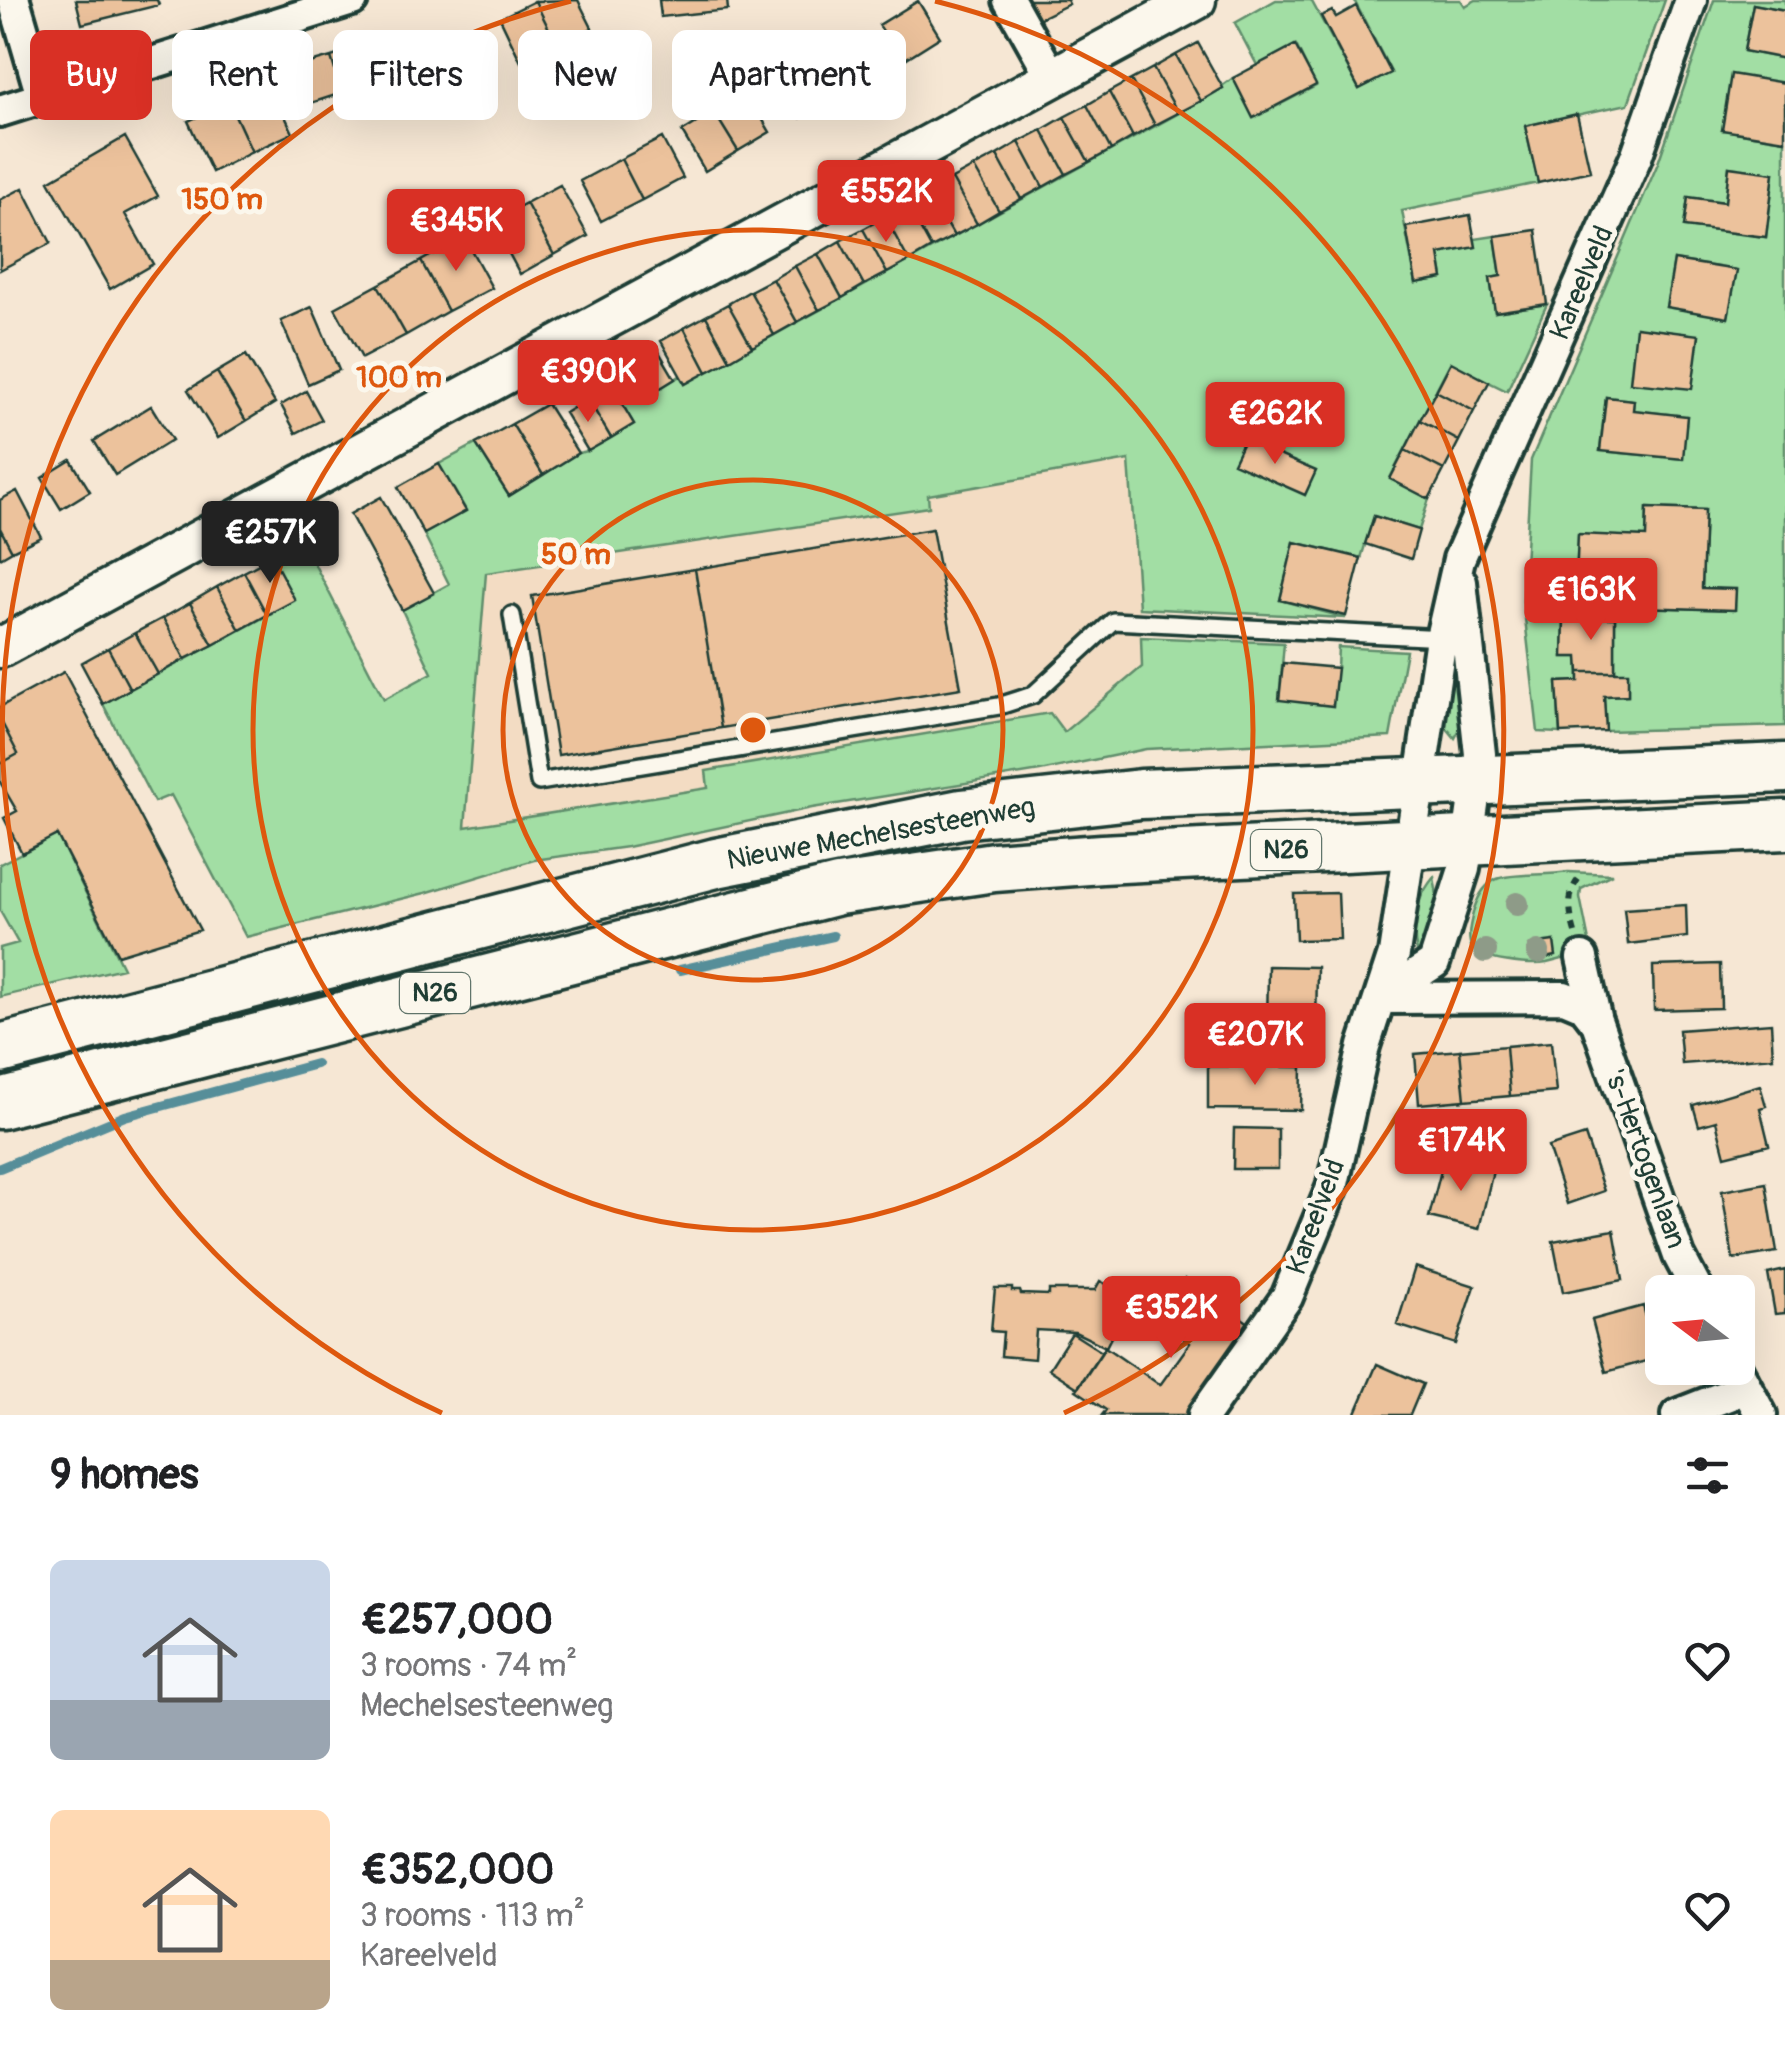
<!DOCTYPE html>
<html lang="en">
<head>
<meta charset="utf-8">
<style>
  body { margin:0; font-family:Pangolin,sans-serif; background:#f2f2f2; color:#202124; height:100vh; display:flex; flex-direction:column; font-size:38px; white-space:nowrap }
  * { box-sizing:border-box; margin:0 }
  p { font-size:32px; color:#757577 }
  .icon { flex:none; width:55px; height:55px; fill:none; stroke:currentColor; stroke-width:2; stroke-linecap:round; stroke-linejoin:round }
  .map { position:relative; height:1415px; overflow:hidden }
  .drawer { display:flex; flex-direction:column; background:#fff; flex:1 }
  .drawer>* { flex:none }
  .banner { position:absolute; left:30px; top:30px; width:1000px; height:90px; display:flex; gap:20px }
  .needle { width:65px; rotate:286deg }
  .controls { position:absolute; left:1645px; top:1275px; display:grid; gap:20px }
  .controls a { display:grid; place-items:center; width:110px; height:110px; border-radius:15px; background:#fff; box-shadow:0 10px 40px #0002; font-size:50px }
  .price { position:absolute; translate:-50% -85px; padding:0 22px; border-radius:10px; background:#d93025; color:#fff; font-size:32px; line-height:65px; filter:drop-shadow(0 2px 5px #0008) }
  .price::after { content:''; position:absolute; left:50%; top:60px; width:30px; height:22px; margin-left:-15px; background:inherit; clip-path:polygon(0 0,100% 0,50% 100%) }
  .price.current { background:#222; color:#fff }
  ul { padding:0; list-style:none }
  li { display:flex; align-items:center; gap:30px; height:250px; padding:0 50px }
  li span { display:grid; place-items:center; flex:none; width:280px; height:200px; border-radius:15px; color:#555 }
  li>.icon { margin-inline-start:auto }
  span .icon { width:120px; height:120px; fill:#fffc; stroke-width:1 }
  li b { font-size:42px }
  h2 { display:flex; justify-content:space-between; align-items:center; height:120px; padding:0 50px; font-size:42px }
  .tag { padding:0 35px; border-radius:15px; background:#fff; box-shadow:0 10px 40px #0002; font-size:35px; line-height:90px }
  .tag.current { background:#d93025; color:#fff }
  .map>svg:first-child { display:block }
  .built { fill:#f3dcc3 }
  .green { fill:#a2dea4; stroke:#608e6c; stroke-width:2.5; fill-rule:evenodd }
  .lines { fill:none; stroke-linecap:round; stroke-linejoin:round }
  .stream { stroke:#578e99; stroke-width:10 }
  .building { fill:#ecc29c; stroke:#1f3d34; stroke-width:2.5 }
  .service-casing { stroke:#1f3d34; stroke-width:22 }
  .minor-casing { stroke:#1f3d34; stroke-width:38 }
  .tertiary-casing { stroke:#1f3d34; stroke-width:45 }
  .primary-casing { stroke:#1f3d34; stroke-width:55 }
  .path { stroke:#1f3d34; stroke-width:6; stroke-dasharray:8 8; stroke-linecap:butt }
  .service { stroke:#fbf7ec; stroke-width:15 }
  .minor { stroke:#fbf7ec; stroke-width:30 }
  .tertiary { stroke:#fbf7ec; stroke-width:38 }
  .primary { stroke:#fbf7ec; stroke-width:48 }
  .tree { fill:#8e9b88 }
  .ring { fill:none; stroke:#de580e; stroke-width:5 }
  .labels { text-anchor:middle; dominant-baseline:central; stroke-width:10; stroke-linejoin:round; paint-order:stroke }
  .shield { fill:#fbf7ec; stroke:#61756b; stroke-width:2.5 }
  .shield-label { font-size:25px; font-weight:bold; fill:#1f3d34 }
  .street-label { font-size:28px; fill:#1f3d34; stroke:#fbf7ec }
  .centre { fill:#de580e; stroke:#fbf7ec; stroke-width:5 }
  .ring-label { font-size:30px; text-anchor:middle; font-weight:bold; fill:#de580e; stroke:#fbf7ec; stroke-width:10; stroke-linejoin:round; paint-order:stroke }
</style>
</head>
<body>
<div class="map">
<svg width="1785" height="1415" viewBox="0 0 1785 1415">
  <rect width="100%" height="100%" fill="#f6e7d4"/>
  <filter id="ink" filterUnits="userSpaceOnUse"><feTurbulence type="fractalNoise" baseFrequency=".01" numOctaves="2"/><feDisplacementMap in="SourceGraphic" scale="20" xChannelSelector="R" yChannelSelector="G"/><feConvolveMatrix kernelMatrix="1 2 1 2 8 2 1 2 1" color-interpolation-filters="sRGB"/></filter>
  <g filter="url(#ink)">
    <path class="built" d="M1130 460 1142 667 1040 771 812 808 627 847 534 860 425 893 486 573 928 507 927 495Z"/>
    <path class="green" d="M1276 0H1311L1359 89 1391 72 1354 0H1461L1465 6 1476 0H1665L1628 104 1525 126 1538 183 1402 211 1416 283 1443 278 1439 254 1475 247V239L1495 236 1501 276 1490 278 1495 312 1547 304 1507 391 1450 363 1390 478 1429 499 1419 530 1374 516 1361 558 1294 542 1280 600 1346 618 1139 608 1129 460 928 495 929 507 486 573 465 827 708 788 706 771 1050 713 1064 732 1142 667 1141 637 1284 643 1279 700 1337 668 1338 647 1406 651 1390 737 1146 749 1040 771 812 808 627 847 534 860 425 893 246 937 171 795 154 802 103 704 294 601 272 557 302 540 384 699 432 673 402 610 449 584 424 534 466 510 439 464 476 444 509 496 578 453 588 451 634 424 602 374 625 361 646 396 680 376 685 384 1201 101 1233 78 1254 118 1316 86 1296 45 1257 65 1235 23Z
      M1714 0H1785V10L1753 4 1744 51 1785 59V83L1723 130 1785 140V726L1606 731 1604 696 1628 695V673L1615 672V618H1564L1563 657H1578L1579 681 1557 682 1560 733 1538 732 1523 601 1531 460 1658 163ZM1729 167 1774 173 1766 237 1684 227 1688 198 1725 202ZM1674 260 1736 270 1728 317 1666 307ZM1606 397 1634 400 1633 410 1687 416 1682 459 1600 451ZM1647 508 1705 510 1702 588 1735 590V610L1638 607V585L1576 583 1578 535 1646 537Z
      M1455 655 1462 725 1455 738 1446 727 1449 657Z
      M57 835 123 968 0 997V948L18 943 0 911V864Z
      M1568 872 1612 874 1581 889 1580 897 1591 951C1577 955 1559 960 1547 963 1532 966 1479 961 1472 948 1466 937 1471 921 1474 909 1478 897 1485 884 1497 879 1512 873 1548 876 1568 872Z
      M1434 877 1438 902 1418 955C1410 927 1415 900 1434 877Z"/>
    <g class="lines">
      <path class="stream" d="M680 970 833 936
        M0 1168 125 1116 316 1064"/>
    </g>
    <path class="building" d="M76 0H157L159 5 82 24Z
      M578 0 592 28 557 45 535 1Z
      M659 0H727L728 10 661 17Z
      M1023 0H1067L1069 4 1034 21Z
      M535 1 557 45 521 62 500 18Z
      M918 1 940 37 902 61 879 25Z
      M1753 4 1785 10V59L1744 51Z
      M1356 6 1391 73 1359 89 1321 16 1332 11 1336 17Z
      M856 35 877 75 839 96 817 57Z
      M1198 43 1223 88 1201 101 1176 55Z
      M1295 45 1316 85 1253 118 1233 78Z
      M364 46 376 83 342 93 331 57Z
      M437 51 451 102 414 112 401 61Z
      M1176 55 1201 101 1178 113 1153 68Z
      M331 57 342 93 308 104 296 67Z
      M817 57 839 96 801 118 779 78Z
      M1153 68 1178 113 1155 125 1131 80Z
      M1731 74 1785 83V140L1722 130Z
      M1131 80 1155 125 1133 137 1109 92Z
      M269 83 293 133 252 152 229 102Z
      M1109 92 1133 137 1111 150 1087 105Z
      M747 93 770 132 738 151 714 112Z
      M229 102 252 152 212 172 188 121Z
      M1087 105 1111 150 1089 162 1064 117Z
      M714 112 738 151 705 171 682 132Z
      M1577 114 1590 171 1538 183 1525 126Z
      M1064 117 1089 162 1066 174 1042 130Z
      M1042 130 1066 174 1043 187 1019 142Z
      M125 137 158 196 125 214 153 264 110 289 49 181Z
      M662 138 683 178 642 200 621 159Z
      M1019 142 1043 187 1021 199 997 155Z
      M997 155 1021 199 999 211 974 167Z
      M621 159 642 200 601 221 580 181Z
      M974 167 999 211 977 224 952 179Z
      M1729 167 1774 173 1766 237 1684 227 1688 197 1725 202Z
      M952 179 977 224 954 236 929 192Z
      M560 185 588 236 554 255 526 203Z
      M23 188 51 243 0 270V200Z
      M929 192 954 236 931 248 907 204Z
      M526 203 554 255 520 274 492 222Z
      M907 204 931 248 909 261 885 217Z
      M1470 215 1476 247 1439 254 1443 278 1416 283 1406 227Z
      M885 217 909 261 887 273 863 229Z
      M863 229 887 273 864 285 840 241Z
      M1536 230 1547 304 1495 312 1490 278 1501 276 1495 236Z
      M464 237 492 288 448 311 421 261Z
      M840 241 864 285 842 298 818 254Z
      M818 254 842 298 819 310 795 266Z
      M1674 260 1737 270 1728 318 1666 307Z
      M421 261 448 311 406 335 378 285Z
      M795 266 819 310 797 322 773 279Z
      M773 279 797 322 774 335 750 291Z
      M378 285 406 335 362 358 335 308Z
      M750 291 774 335 752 347 728 304Z
      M728 304 752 347 730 360 706 316Z
      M312 307 339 370 308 384 281 321Z
      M706 316 730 360 707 372 684 328Z
      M1636 327 1699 335 1692 389 1630 383Z
      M684 328 707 372 685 384 661 341Z
      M655 345 675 379 646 397 625 361Z
      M246 355 275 403 246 421 217 372Z
      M1451 362 1489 382 1474 411 1436 391Z
      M217 372 246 421 218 438 188 390Z
      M611 385 634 424 611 438 588 399Z
      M306 391 322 420 296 433 281 405Z
      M1436 391 1474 411 1459 441 1420 420Z
      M1606 397 1634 400 1633 410 1687 416 1683 459 1600 451Z
      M588 399 611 438 588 451 565 413Z
      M547 404 578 453 543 475 512 424Z
      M151 406 172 440 115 475 94 441Z
      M1420 420 1459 441 1444 470 1405 450Z
      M512 424 543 475 509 496 476 444Z
      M1244 440 1316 471 1305 495 1233 463Z
      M1405 450 1444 470 1429 499 1390 479Z
      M71 460 90 491 61 509 42 478Z
      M439 464 466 511 424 534 398 487Z
      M17 491 41 537 12 551 0 528V500Z
      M381 497 434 593 402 610 350 514Z
      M1647 508 1705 510 1702 588 1736 589 1735 610 1637 607 1638 585 1576 583 1578 534 1646 537Z
      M1374 516 1419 530 1411 559 1365 544Z
      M0 528 12 551 0 558Z
      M932 529 961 688 721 728 695 569Z
      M1294 542 1361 558 1346 616 1280 600Z
      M272 557 295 600 267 615 244 572Z
      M695 569 721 728 558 755 532 596Z
      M244 572 267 615 240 630 217 587Z
      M217 587 240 630 213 645 190 603Z
      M190 603 213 645 185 659 163 618Z
      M163 618 185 659 158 674 135 633Z
      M1564 618H1615V672H1579L1578 657H1563Z
      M135 633 158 674 130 689 108 648Z
      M108 648 130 689 103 704 81 663Z
      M1283 663 1337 668 1333 706 1279 700Z
      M64 672 200 930 118 955 57 835 22 853 4 818 17 811 0 782V764L18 754 0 719V707Z
      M1579 672H1628V695L1604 696 1606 731 1560 733 1557 682 1579 681Z
      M0 719 18 754 0 764Z
      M1338 893 1340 939 1296 940 1294 894Z
      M1686 905 1687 937 1628 944 1624 909Z
      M1554 941 1556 956 1541 959 1538 943Z
      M1720 964 1721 1008 1654 1010 1653 966Z
      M1268 966 1317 967 1316 1032 1267 1031Z
      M1771 1023 1773 1057 1682 1064 1679 1030Z
      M1551 1042 1556 1092 1510 1096 1506 1046Z
      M1506 1046 1510 1096 1465 1100 1460 1050Z
      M1460 1050 1465 1100 1419 1104 1415 1054Z
      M1208 1066 1302 1067 1301 1110 1208 1109Z
      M1760 1085 1766 1106 1760 1108 1769 1145 1725 1156 1716 1121 1699 1126 1693 1105Z
      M1234 1128 1278 1129V1169H1233Z
      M1585 1135 1604 1191 1567 1204 1548 1147Z
      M1444 1159 1493 1171 1479 1229 1429 1217Z
      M1766 1183 1777 1252 1733 1259 1722 1191Z
      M1614 1230 1623 1280 1563 1292 1553 1241Z
      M1415 1267 1475 1286 1456 1344 1397 1325Z
      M1785 1270V1313L1775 1314 1768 1274Z
      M1185 1279 1252 1325 1192 1415H1102L1106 1410 1076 1390 1105 1347 1160 1385 1190 1343 1156 1318Z
      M1100 1281 1131 1297 1106 1347 1075 1332 1036 1330 1034 1359 1001 1356 1003 1332 991 1331 995 1288H1012V1291H1020L1021 1294 1049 1295V1290H1095Z
      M1643 1306 1657 1358 1606 1372 1592 1320Z
      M1072 1333 1102 1352 1078 1388 1049 1369Z
      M1377 1364 1423 1384 1410 1415H1355Z"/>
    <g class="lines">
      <g class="service-casing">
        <path id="service" d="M512 615 539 782 999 706 1033 695 1113 621 1444 638"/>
      </g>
      <g class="minor-casing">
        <path id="minor" d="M14 0 42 96
          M1009 0 1052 77
          M0 111 352 0
          M1582 958 1596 1021
          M1380 998 1564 997 1583 1005 1597 1023 1679 1256 1698 1292
          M1380 998 1434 963 1464 869 1480 754 1461 582
          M1736 1368 1761 1415
          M1204 1415 1287 1297 1332 1188 1364 1046 1394 954 1441 638 1459 559 1636 157 1691 0
          M1677 1415 1746 1388"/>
      </g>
      <g class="tertiary-casing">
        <path id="tertiary" d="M0 648 1196 0"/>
      </g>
      <g class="primary-casing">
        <path id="primary" d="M0 1049 716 863 961 814 1141 794 1785 768
          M0 1104 838 890 994 867 1102 859 1785 825"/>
      </g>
      <path class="path" d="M1575 933C1569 912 1566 891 1582 875"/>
      <use href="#service" class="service"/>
      <use href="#minor" class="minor"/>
      <use href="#tertiary" class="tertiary"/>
      <use href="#primary" class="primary"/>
    </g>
    <g class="tree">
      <circle cx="1517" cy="904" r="12"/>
      <circle cx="1485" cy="951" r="12"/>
      <circle cx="1538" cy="952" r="12"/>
    </g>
  </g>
  <g class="ring">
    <circle cx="753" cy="730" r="250"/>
    <circle cx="753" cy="730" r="500"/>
    <path d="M442 1413A751 751 0 0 1 571 1M935 1A751 751 0 0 1 1064 1413"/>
  </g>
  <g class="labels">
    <g class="shield">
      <rect x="1251" y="830" width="70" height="40" rx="8"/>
      <rect x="400" y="973" width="70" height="40" rx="8"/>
    </g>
    <g class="shield-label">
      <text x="1286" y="850">N26</text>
      <text x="435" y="993">N26</text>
    </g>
    <g class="street-label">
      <text transform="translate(1582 283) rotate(-67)">Kareelveld</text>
      <text transform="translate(881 834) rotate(-10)">Nieuwe Mechelsesteenweg</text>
      <text transform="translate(1645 1159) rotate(70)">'s-Hertogenlaan</text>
      <text transform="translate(1316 1217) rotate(-70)">Kareelveld</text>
    </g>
  </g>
  <circle cx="753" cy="730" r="15" class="centre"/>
  <g class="ring-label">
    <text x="222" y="209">150 m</text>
    <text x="399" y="387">100 m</text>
    <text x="576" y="564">50 m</text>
  </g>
</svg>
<div class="controls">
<a><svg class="needle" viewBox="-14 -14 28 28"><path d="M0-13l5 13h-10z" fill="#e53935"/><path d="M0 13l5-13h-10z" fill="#757577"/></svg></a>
</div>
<b class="price" style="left:886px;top:245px">€552K</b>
<b class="price" style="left:456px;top:274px">€345K</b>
<b class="price" style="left:588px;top:425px">€390K</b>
<b class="price" style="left:1275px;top:467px">€262K</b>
<b class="price current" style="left:270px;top:586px">€257K</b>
<b class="price" style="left:1591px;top:643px">€163K</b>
<b class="price" style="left:1255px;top:1088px">€207K</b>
<b class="price" style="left:1461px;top:1194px">€174K</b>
<b class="price" style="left:1171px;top:1361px">€352K</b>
<div class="banner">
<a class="tag current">Buy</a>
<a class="tag">Rent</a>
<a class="tag">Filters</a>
<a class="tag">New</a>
<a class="tag">Apartment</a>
</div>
</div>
<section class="drawer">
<h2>9 homes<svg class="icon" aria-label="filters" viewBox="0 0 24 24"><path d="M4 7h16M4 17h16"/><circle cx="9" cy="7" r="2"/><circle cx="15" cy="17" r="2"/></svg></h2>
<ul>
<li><span style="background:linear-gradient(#c9d6e8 70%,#9aa5b1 0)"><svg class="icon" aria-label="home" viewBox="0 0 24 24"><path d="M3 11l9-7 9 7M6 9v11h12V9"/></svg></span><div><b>€257,000</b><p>3 rooms · 74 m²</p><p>Mechelsesteenweg</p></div><svg class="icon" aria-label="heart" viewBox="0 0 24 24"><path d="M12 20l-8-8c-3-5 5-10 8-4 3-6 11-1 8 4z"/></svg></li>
<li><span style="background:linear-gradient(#ffd9b3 75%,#b9a48a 0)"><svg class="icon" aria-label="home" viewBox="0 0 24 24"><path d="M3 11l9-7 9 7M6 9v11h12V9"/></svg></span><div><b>€352,000</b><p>3 rooms · 113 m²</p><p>Kareelveld</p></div><svg class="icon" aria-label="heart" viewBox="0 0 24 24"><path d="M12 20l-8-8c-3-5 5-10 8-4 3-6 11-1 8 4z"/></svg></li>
</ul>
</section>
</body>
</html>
